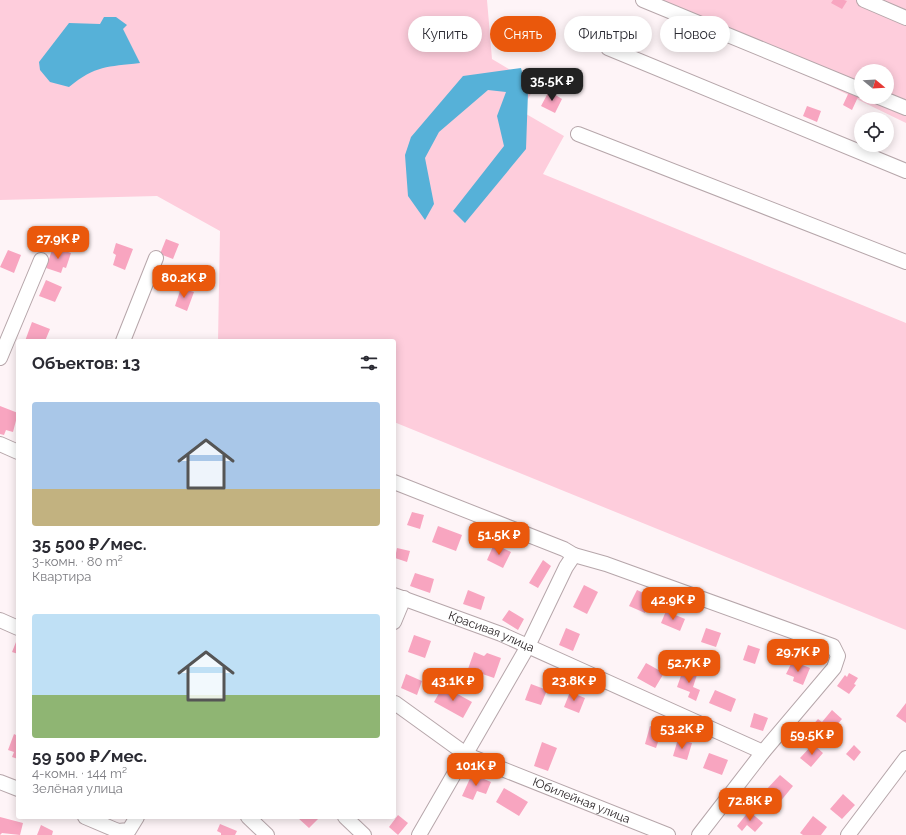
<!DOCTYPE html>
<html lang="ru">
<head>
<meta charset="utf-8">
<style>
  body { margin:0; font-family:Raleway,sans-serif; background:#f2f2f3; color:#2b2b33; height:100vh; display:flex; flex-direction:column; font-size:15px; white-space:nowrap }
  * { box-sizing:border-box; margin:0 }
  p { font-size:13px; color:#7c7c81 }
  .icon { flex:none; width:22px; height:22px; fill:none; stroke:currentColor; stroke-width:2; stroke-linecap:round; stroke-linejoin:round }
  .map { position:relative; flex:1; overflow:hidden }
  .panel { position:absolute; left:16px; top:339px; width:380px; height:480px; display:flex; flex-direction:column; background:#fff; border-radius:4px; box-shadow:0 2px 10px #0003 }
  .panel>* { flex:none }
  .top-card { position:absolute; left:408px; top:16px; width:380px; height:36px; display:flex; gap:8px }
  .needle { width:26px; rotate:108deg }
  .fabs { position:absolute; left:854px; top:64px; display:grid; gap:8px }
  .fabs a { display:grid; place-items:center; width:40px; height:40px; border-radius:50%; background:#fff; box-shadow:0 2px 10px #0003; font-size:20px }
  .price { position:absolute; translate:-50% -34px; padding:0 9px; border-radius:8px; background:#ea580c; color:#fff; font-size:13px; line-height:26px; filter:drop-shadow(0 1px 2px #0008) }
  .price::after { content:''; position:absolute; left:50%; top:24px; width:12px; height:9px; margin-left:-6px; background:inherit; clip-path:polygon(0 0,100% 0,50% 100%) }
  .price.current { background:#222; color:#fff }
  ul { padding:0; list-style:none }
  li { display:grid; align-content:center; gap:8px; height:212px; padding:0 16px }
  li span { display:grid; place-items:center; height:124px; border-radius:4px; color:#555 }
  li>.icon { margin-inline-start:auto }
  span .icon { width:72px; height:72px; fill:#fffc; stroke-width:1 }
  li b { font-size:17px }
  h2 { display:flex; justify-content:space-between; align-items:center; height:48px; padding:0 16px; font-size:17px }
  .chip { padding:0 14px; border-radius:18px; background:#fff; box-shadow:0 2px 10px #0003; font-size:14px; line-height:36px }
  .chip.current { background:#ea580c; color:#fff }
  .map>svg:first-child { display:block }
  .green { fill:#fecddc; fill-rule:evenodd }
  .water { fill:#56b1d8 }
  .building { fill:#f8a5c0 }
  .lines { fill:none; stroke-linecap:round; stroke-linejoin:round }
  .minor-casing { stroke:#b6a6aa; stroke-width:16 }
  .minor { stroke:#fff; stroke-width:14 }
  .labels { text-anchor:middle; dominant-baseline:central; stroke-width:3; stroke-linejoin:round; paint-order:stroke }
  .street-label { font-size:12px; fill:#2d2729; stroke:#fff }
</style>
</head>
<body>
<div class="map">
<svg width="906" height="835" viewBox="0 0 906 835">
  <rect width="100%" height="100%" fill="#fef4f7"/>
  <path class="green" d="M0 0H487L492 59 536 85 521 111 564 136 543 174 906 323V630L394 422V341H218L220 231 157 196 0 200Z
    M653 0H906V123ZM861 71H887V97H861Z"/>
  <path class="water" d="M104 17H116L127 25 123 29 140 63C107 67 96 65 69 87L50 82 40 70 39 62 69 23 100 24Z
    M521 68 528 92 526 149 465 223 453 211 504 146 497 116 506 92 488 90 439 132 425 158 434 204 425 220 408 196 405 155 411 137 463 76Z"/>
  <path class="building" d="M833 0H844L847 1 842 9 831 3Z
    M549 91 562 99 555 113 541 106Z
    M849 92 858 97 852 110 843 105Z
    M807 106 821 111 817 122 803 116Z
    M166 239 179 244 173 259 160 254Z
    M116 243 133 249 125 270 113 265 116 255 113 253Z
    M53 247 71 253 66 268 63 267 61 273 46 268Z
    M8 250 21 255 14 273 0 267Z
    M46 280 62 287 55 302 39 296Z
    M181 288 194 292 187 311 175 306Z
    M32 322 50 329 45 341H25Z
    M0 406 18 413 13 432 6 430 4 435 0 434Z
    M412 512 424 515 420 529 407 525Z
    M438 526 462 535 456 551 432 542Z
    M494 544 511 552 503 568 487 560Z
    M397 548 410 551 407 562 395 558Z
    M543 560 551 566 538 588 529 583Z
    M415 573 434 579 430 593 410 586Z
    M584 585 598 592 587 614 573 607Z
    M468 590 485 597 481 610 463 604Z
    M637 590 652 597 645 613 629 606Z
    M509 610 524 619 518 630 502 620Z
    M666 611 685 619 680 631 661 623Z
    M566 628 580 634 573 651 559 645Z
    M706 628 721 633 716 647 701 642Z
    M414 635 431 641 425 658 408 652Z
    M16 642 18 643V654L12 652Z
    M748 645 760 649 755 664 743 660Z
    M474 652 484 656 487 653 501 658 494 678 468 669Z
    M795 662 810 668 803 685 793 681 794 677 786 674 791 664 793 665Z
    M646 663 664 673 655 688 637 678Z
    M683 670 697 675 693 687 700 690 696 701 688 697 690 692 677 687Z
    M849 673 858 678 854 684 856 685 849 694 837 686 845 675 847 677Z
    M406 674 422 681 417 695 401 688Z
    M531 684 547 690 541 705 525 700Z
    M443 686 472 702 463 718 434 702Z
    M715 690 736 699 731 712 709 703Z
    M570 692 585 698 579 713 564 707Z
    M906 703V723L896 716Z
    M832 710 842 719 825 739 811 727 818 719 822 722Z
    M754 713 768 718 763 731 750 727Z
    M650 726 662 730 656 748 645 744Z
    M14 734 18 736V759L12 757 14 752 8 750Z
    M678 739 692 743 687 760 673 756Z
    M542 742 557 748 548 771 534 766Z
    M813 744 823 753 811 767 800 758Z
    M854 745 861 752 854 761 846 754Z
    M709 753 728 760 722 775 703 768Z
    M472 774 491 782 486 794 477 791 473 800 462 796Z
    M780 775 793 786 779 803 765 791Z
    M504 788 528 802 519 816 496 802Z
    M843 794 855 805 842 819 830 809Z
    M749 811 763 823 755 832 747 825 742 831 737 826Z
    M398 815 408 823 398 835 389 827Z
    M813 816 827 827 821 835H803L800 833Z
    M0 817 23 823 20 835 2 833 0 835Z
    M300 817H320L309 828 298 818Z
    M220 824 237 831 235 835H221V833L217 831Z
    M41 825 53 831 52 835H37Z"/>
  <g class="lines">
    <g class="minor-casing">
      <g id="minor">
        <path d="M643 0 861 90"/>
        <path d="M864 0 906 18"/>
        <path d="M608 48 906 171"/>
        <path d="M879 97 906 108"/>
        <path d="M578 134 906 262"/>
        <path d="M123 341 156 258"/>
        <path d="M0 358 41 260"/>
        <path d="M0 444 18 452"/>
        <path d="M394 482 564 549 574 555 566 567 528 646 419 835"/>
        <path d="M574 555 606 564 833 646 838 656 834 668 763 752 699 835"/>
        <path id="s1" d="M394 595 501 634 763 752"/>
        <path d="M0 620 18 628"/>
        <path d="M394 622 404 598"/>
        <path id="s2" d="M395 703 467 755 668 835"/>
        <path d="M0 782 18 789"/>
        <path d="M85 817 118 831 129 830 137 817"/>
        <path d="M248 817 267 835"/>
        <path d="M345 817 364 835"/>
        <path d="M848 835 906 758"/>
      </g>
    </g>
    <use href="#minor" class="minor"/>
  </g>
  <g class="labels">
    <g class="street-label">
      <text stroke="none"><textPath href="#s1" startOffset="104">Красивая улица</textPath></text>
      <text stroke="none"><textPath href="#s2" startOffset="212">Юбилейная улица</textPath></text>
    </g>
  </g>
</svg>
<div class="fabs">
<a><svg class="needle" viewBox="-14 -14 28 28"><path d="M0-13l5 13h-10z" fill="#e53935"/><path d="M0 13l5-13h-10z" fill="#7c7c81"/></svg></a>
<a><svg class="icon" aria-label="locate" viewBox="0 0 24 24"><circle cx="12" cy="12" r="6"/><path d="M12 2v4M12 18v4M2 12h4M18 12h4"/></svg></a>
</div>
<b class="price current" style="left:552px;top:102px">35.5K ₽</b>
<b class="price" style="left:58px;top:260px">27.9K ₽</b>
<b class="price" style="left:184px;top:299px">80.2K ₽</b>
<b class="price" style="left:499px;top:556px">51.5K ₽</b>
<b class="price" style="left:673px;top:621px">42.9K ₽</b>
<b class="price" style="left:798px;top:673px">29.7K ₽</b>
<b class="price" style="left:689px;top:684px">52.7K ₽</b>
<b class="price" style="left:453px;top:702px">43.1K ₽</b>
<b class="price" style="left:574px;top:702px">23.8K ₽</b>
<b class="price" style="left:682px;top:750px">53.2K ₽</b>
<b class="price" style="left:812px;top:756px">59.5K ₽</b>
<b class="price" style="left:476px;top:787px">101K ₽</b>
<b class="price" style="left:750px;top:822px">72.8K ₽</b>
<div class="top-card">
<a class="chip">Купить</a>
<a class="chip current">Снять</a>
<a class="chip">Фильтры</a>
<a class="chip">Новое</a>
</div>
<section class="panel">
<h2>Объектов: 13<svg class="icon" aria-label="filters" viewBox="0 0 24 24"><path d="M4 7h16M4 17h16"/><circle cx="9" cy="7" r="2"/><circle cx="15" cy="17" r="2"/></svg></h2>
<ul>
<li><span style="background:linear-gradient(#a9c7e8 70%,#c2b280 0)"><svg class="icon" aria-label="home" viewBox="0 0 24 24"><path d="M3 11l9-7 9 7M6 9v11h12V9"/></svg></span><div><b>35 500 ₽/мес.</b><p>3-комн. · 80 m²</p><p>Квартира</p></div></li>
<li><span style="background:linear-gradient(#bfe0f5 65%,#8fb573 0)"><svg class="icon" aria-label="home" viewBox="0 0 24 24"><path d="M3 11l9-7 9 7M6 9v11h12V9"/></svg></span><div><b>59 500 ₽/мес.</b><p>4-комн. · 144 m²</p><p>Зелёная улица</p></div></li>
</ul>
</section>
</div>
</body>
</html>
